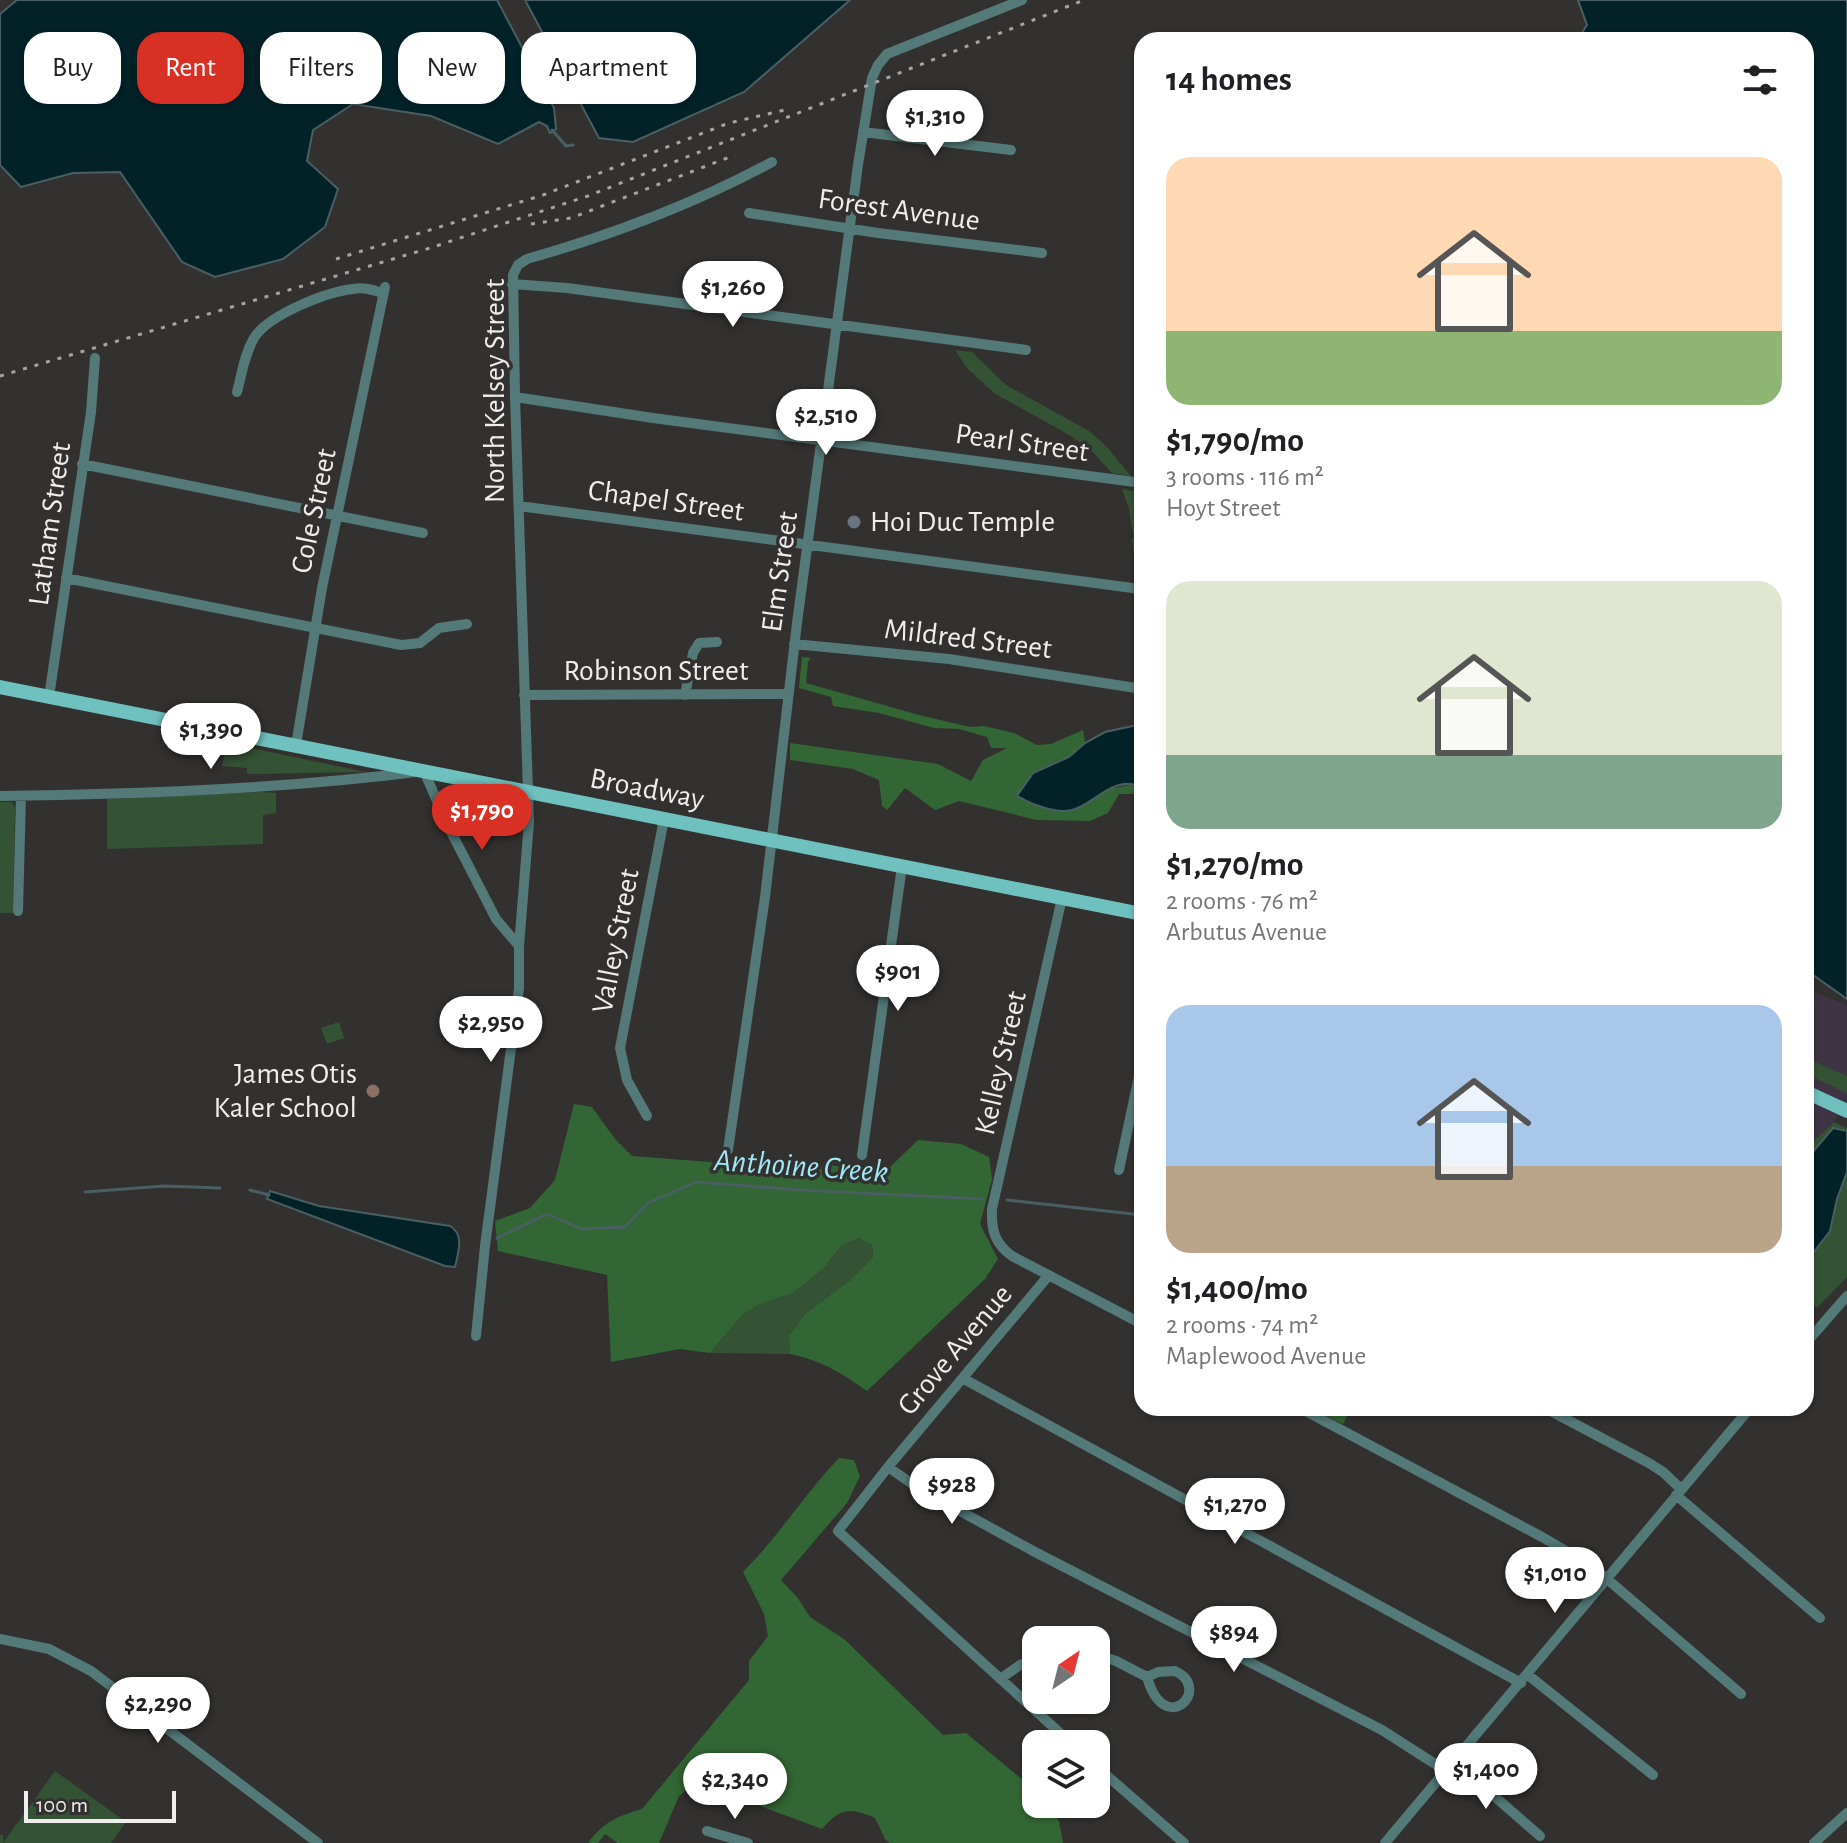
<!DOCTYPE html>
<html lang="en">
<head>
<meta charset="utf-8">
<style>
  body { margin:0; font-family:"Alegreya Sans",sans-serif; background:#f6f6f6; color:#202124; height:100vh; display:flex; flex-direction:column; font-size:30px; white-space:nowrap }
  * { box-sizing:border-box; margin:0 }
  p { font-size:26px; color:#757577 }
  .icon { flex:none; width:44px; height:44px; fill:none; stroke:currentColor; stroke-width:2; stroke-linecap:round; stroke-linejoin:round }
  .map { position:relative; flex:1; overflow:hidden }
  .sheet { position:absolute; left:1134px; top:32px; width:680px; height:1384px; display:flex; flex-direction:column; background:#fff; border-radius:24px; box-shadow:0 2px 6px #0004 }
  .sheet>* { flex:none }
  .top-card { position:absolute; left:24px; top:32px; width:760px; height:72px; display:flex; gap:16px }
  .needle { width:52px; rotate:35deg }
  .tools { position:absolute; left:1022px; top:1626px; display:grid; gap:16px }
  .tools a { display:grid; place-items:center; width:88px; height:88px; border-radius:16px; background:#fff; box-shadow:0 2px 6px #0004; font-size:40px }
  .scale { position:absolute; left:24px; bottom:20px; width:152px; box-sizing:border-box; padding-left:8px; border:4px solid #f0eeed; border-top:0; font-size:22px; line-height:28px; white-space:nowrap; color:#f0eeed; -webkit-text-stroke:6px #33312f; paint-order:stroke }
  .price { position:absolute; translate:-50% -68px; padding:0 18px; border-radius:28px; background:#fff; color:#222; font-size:26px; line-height:52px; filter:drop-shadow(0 2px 4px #0008) }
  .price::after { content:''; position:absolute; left:50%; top:48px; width:24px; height:18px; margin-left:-12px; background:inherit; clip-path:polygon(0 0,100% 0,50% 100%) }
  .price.selected { background:#d93025; color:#fff }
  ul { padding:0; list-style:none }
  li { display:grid; align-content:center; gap:16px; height:424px; padding:0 32px }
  li span { display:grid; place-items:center; height:248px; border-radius:24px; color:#555 }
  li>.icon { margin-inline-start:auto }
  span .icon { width:144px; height:144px; fill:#fffc; stroke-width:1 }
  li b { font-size:34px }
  h2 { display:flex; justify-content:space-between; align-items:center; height:96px; padding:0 32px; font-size:34px }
  .tag { padding:0 28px; border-radius:24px; background:#fff; box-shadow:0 2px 6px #0004; font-size:28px; line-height:72px }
  .tag.selected { background:#d93025; color:#fff }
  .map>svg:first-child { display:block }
  .commercial { fill:#3f3444 }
  .green { fill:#345234 }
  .forest { fill:#326634 }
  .water { fill:#022228; stroke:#495f63; stroke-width:2 }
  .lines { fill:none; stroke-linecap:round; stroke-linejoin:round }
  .stream { stroke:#495f63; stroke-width:3 }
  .minor { stroke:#537978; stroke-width:10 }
  .major { stroke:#6ec1bf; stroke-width:14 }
  .rail { stroke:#a7a5a3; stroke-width:3; stroke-dasharray:4 8; stroke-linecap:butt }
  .worship-dot { fill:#6b7280; stroke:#33312f; stroke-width:3 }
  .education-dot { fill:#8d6e63; stroke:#33312f; stroke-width:3 }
  .labels { text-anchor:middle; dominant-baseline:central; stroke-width:7; stroke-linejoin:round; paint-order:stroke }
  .street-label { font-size:30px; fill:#f0eeed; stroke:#33312f }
  .poi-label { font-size:30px; fill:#f0eeed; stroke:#33312f; text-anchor:start }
  .water-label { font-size:32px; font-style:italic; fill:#9fe8f7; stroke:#33312f }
</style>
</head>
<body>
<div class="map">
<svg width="1847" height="1843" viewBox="0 0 1847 1843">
  <rect width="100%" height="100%" fill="#33312f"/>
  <path class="commercial" d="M1806 989 1847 1005V1101L1834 1122 1806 1148Z"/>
  <path class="green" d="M955 350 972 352 1006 385 1089 431 1107 447 1131 476 1112 473 1091 450 1071 436 994 393 967 368Z
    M1122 489 1138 492 1142 500V624L1132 538H1134L1128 505Z
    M193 736 366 772 247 774V768L222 766 224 756 216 754V750L206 749 203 752 191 748Z
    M261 792 276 793V813L263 815V844L107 849V799Z
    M0 802H12L15 807 13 913H0Z
    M339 1022 344 1038 327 1044 321 1028Z
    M1806 1058 1847 1076V1093L1806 1074Z
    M1834 1122 1847 1128V1277L1817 1308 1806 1301V1148Z
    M859 1238 872 1245 873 1257 849 1281 806 1313 789 1336 790 1354 710 1353 743 1314 760 1304 793 1293 823 1269 842 1245Z
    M55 1771 126 1822 111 1843H0V1835H3V1843Z"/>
  <path class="forest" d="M802 657 811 658 808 662 806 683 919 715 970 727 984 726 1014 733 1037 745 1051 744 1083 730 1085 743 1069 757 1033 773 1017 796 1090 800 1103 790 1137 784 1142 787V799L1138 794H1119L1108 813 1090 821 1037 820 959 801 935 810 905 788 887 810 882 806 879 780 853 769 790 760V743L938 764 971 781 983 760 1007 748H991L987 737 959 729 934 728 879 713 833 706 831 697 799 688Z
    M574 1104 592 1107 615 1139 632 1156 710 1162 751 1173 788 1174 825 1165 886 1171 918 1140 961 1144 989 1157 992 1179 980 1224 998 1259 985 1279 867 1391C842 1373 820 1360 790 1354L789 1336 806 1313 849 1281 873 1257 872 1245 859 1238 842 1245 823 1269 793 1293 760 1304 743 1314 710 1353 680 1349 611 1362 607 1275 498 1251 495 1221 530 1208 555 1180Z
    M1321 1408H1351L1343 1424 1321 1413Z
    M839 1458 854 1460 860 1476 847 1503 781 1580 797 1597 810 1617 844 1639 943 1735 966 1733 1035 1790 1036 1804H1046L1059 1821 1063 1843H890L885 1839 875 1818C849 1807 841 1808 822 1829L728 1794 701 1779 679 1796 659 1843H618L605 1834 598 1843H588C603 1822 618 1816 642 1809L749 1680V1661L768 1636 764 1614 743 1572C778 1537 804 1495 839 1458Z"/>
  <path class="water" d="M17 0H497L554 108 556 129 550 133 547 126 539 122 498 144 431 116 353 104 313 130 307 161 338 189 325 227 283 259 215 277 182 262 120 172 73 173 21 187 0 165V14Z
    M525 0H850L744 92 633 142 599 138Z
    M1578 0H1847V999L1806 970V40H1577L1587 25Z
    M1142 724V787C1113 774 1094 805 1072 810 1055 814 1031 804 1017 796L1033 773 1069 757 1085 743 1105 732Z
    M1833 1128 1847 1131V1172L1837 1199 1830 1231 1810 1257 1806 1256V1160Z
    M270 1191 319 1206 450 1226C465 1235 458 1252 455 1267L445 1266 267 1199Z"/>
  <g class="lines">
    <path class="stream" d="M552 130 566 146 573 145
      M250 1190 269 1195
      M85 1192 164 1186 220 1188
      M1007 1200 1142 1215
      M497 1238 547 1214 581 1229 625 1227 648 1203 696 1182 800 1190 982 1199"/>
    <path class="minor" d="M863 132 1011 150
      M749 213 878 233 1042 253
      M512 284 567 288 1026 350
      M237 392C242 374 244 355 254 338 268 315 326 292 353 289 364 287 373 290 383 293
      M515 397 653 418 1142 483
      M82 464 423 533
      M519 506 1140 589
      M66 578 401 645 420 643 439 628 467 624
      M794 644 949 659 1136 688
      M524 695 788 694
      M685 695 693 653 699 643 717 642
      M49 697 91 412 95 358
      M296 745 322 588 385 287
      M0 796C141 794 284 789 424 771L447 824 496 919 519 946
      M1062 898 992 1209C991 1230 995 1244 1012 1256L1142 1324
      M18 911 21 796
      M647 1116 627 1080 620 1048 664 819
      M728 1150 765 897 797 623 858 165 872 78 878 65 887 54 1022 0
      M862 1155 902 866
      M1119 1170 1142 1062
      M1049 1275 888 1467 838 1531 1072 1744
      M476 1336 485 1246 519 988V946L529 822 515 397 513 275 518 265 527 259C612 235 694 204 772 162
      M1806 1343 1847 1296
      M964 1379 1521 1683
      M1300 1408 1542 1537 1592 1566 1741 1694
      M1545 1408 1649 1463 1663 1472 1681 1489
      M888 1467 918 1488 1035 1552 1382 1730 1446 1771
      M1676 1495 1820 1618
      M0 1639 49 1649 91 1671 318 1843
      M1096 1654 1116 1661 1147 1677
      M1175 1671C1213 1688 1165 1740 1147 1677L1158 1672Z
      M1528 1675 1653 1775
      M1000 1679 1020 1665 1036 1659
      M1454 1761 1540 1836
      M1096 1766 1184 1843
      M707 1831 748 1843
      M1385 1843 1750 1408
      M1814 1843 1847 1813"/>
    <path class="major" d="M0 687 1142 914
      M1806 1092 1847 1111"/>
    <path class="rail" d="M531 224 571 218 735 155
      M336 259 543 195 729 123 789 109
      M0 376 430 248 588 196 1084 0"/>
  </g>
  <circle class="worship-dot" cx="854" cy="522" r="8"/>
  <circle class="education-dot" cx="373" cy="1091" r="8"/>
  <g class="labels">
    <g class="street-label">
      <text transform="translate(899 210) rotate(8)">Forest Avenue</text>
      <text transform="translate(495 391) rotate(-90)">North Kelsey Street</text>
      <text transform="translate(1022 443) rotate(8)">Pearl Street</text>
      <text transform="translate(666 501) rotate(8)">Chapel Street</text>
      <text transform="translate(314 511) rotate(-78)">Cole Street</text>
      <text transform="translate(50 524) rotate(-82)">Latham Street</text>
      <text transform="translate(780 572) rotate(-82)">Elm Street</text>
      <text transform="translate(968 639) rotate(7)">Mildred Street</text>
      <text x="656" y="671">Robinson Street</text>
      <text transform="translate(647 789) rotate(11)">Broadway</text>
      <text transform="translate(616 941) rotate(-79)">Valley Street</text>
      <text transform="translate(1001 1063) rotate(-77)">Kelley Street</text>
      <text transform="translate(955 1350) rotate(-50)">Grove Avenue</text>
    </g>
    <g class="poi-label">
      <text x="870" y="522">Hoi Duc Temple</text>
      <text x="357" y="1074" text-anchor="end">James Otis<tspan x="357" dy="34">Kaler School</tspan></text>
    </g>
    <g class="water-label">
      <text transform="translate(801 1166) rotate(4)">Anthoine Creek</text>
    </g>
  </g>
</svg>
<div class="tools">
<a><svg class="needle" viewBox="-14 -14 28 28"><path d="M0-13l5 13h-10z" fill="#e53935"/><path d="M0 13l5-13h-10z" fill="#757577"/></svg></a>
<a><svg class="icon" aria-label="layers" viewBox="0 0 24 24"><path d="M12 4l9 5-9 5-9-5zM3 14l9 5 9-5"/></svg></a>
</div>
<div class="scale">100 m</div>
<b class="price" style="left:935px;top:158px">$1,310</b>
<b class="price" style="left:733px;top:329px">$1,260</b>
<b class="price" style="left:826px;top:457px">$2,510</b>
<b class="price" style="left:211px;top:771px">$1,390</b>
<b class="price selected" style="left:482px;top:852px">$1,790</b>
<b class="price" style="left:898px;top:1013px">$901</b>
<b class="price" style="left:491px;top:1064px">$2,950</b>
<b class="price" style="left:952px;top:1526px">$928</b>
<b class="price" style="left:1235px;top:1546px">$1,270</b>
<b class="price" style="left:1555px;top:1615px">$1,010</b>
<b class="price" style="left:1234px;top:1674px">$894</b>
<b class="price" style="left:158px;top:1745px">$2,290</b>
<b class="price" style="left:1486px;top:1811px">$1,400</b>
<b class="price" style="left:735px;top:1821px">$2,340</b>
<div class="top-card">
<a class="tag">Buy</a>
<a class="tag selected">Rent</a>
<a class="tag">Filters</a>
<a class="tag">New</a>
<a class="tag">Apartment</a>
</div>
<section class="sheet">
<h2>14 homes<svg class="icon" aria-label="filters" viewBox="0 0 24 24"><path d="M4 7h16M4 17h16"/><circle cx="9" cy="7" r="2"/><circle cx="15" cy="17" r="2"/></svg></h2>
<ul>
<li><span style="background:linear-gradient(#ffd9b3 70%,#8fb573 0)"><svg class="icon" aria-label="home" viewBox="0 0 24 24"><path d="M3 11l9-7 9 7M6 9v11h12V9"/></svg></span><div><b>$1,790/mo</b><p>3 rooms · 116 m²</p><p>Hoyt Street</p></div></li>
<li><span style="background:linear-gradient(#dfe7d0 70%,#7fa58c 0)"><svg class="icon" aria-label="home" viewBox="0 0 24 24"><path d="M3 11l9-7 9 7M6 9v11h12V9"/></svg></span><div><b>$1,270/mo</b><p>2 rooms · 76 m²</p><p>Arbutus Avenue</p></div></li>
<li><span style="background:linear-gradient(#a9c7e8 65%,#b9a48a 0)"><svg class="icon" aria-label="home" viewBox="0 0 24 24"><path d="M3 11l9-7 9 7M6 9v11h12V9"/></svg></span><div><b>$1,400/mo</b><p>2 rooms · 74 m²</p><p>Maplewood Avenue</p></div></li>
</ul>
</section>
</div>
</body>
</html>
